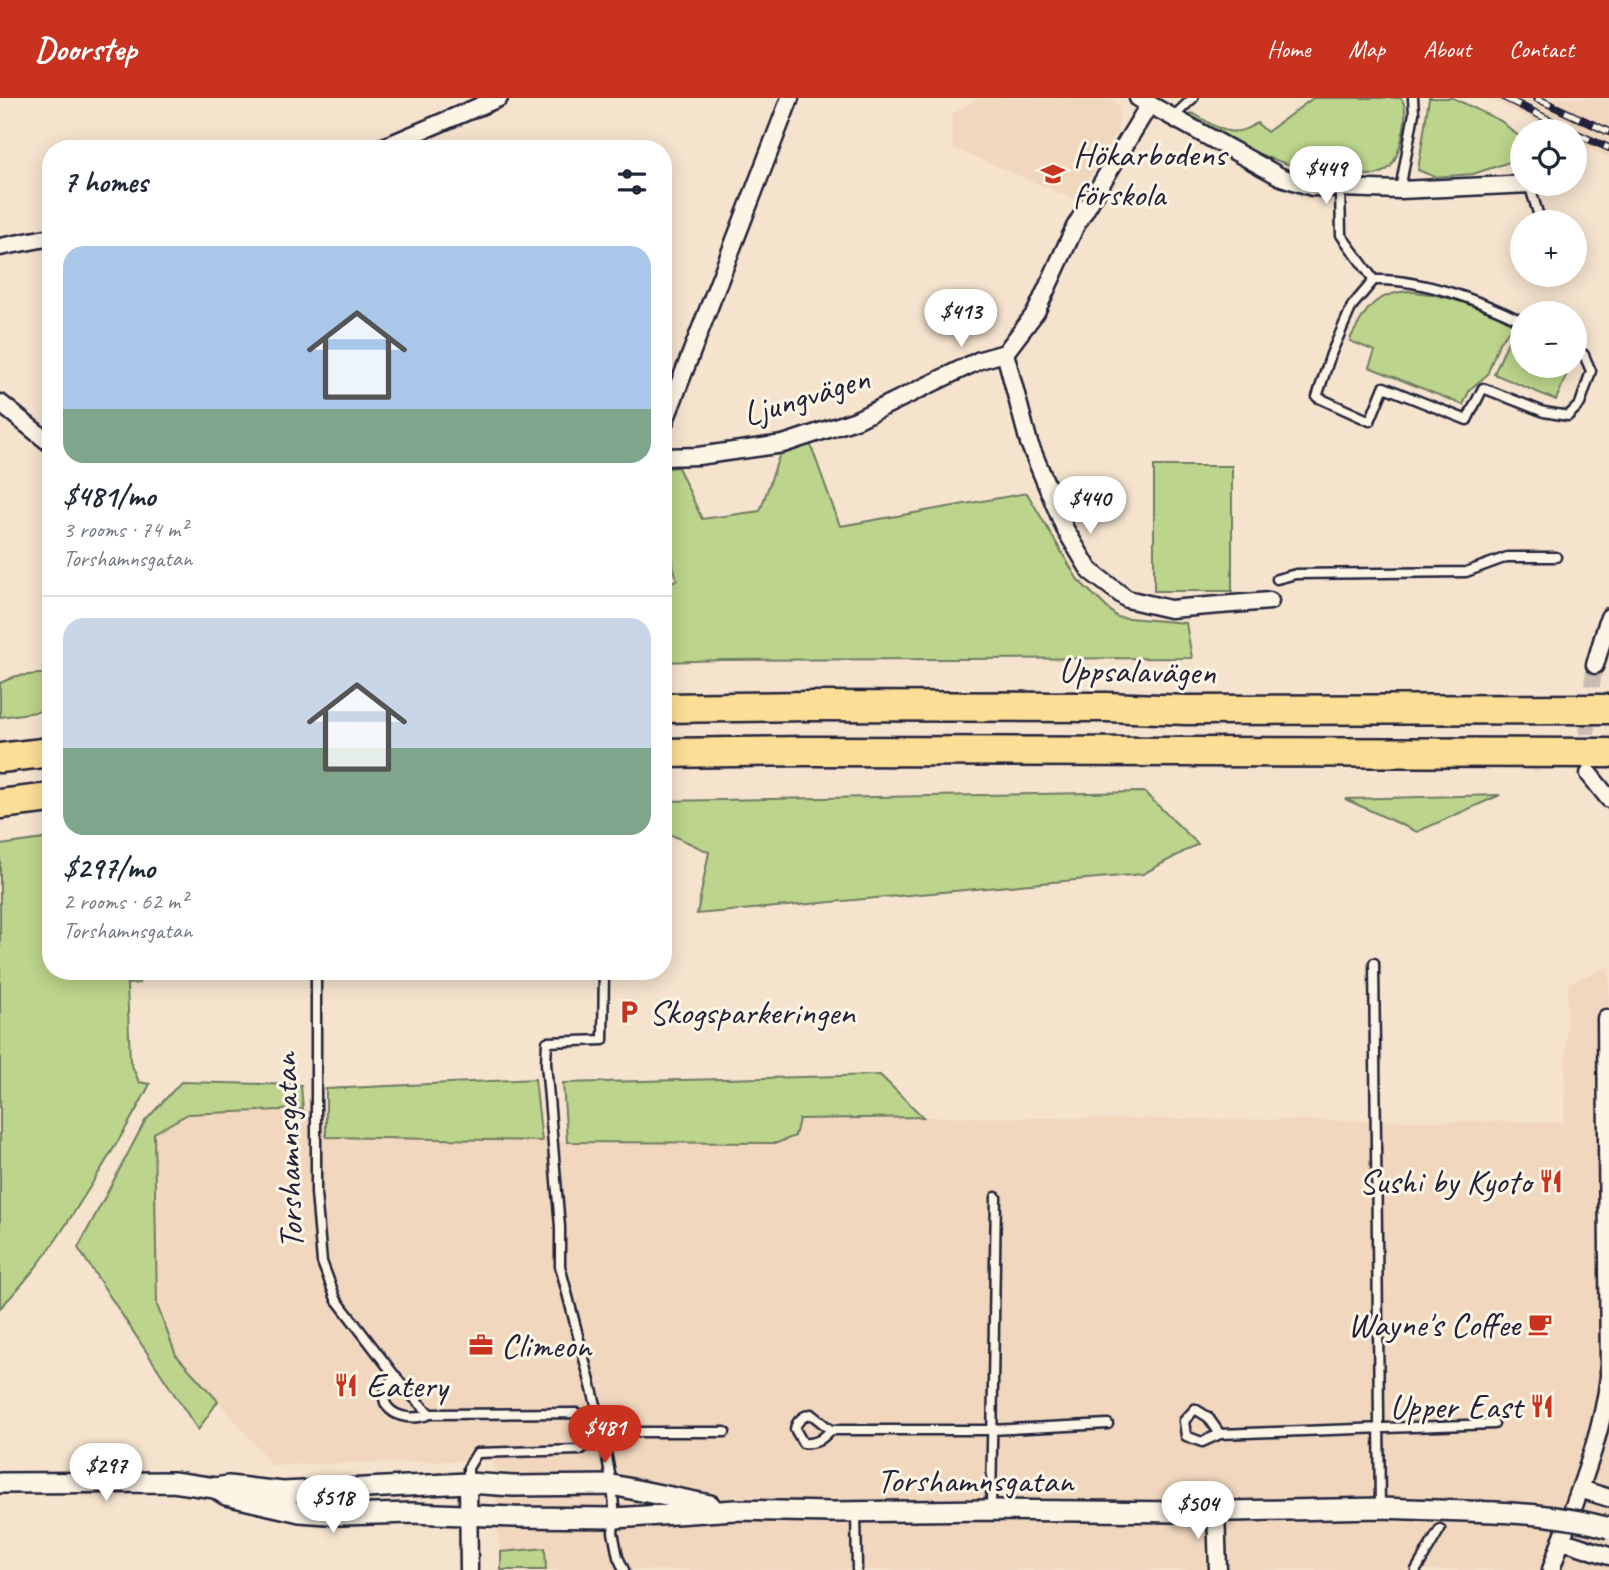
<!DOCTYPE html>
<html lang="en">
<head>
<meta charset="utf-8">
<style>
  body { margin:0; font-family:Caveat,sans-serif; background:#f6f6f7; color:#1f2937; height:100vh; display:flex; flex-direction:column; font-size:26px; white-space:nowrap }
  * { box-sizing:border-box; margin:0 }
  p { font-size:23px; color:#747a83 }
  .icon { flex:none; width:38px; height:38px; fill:none; stroke:currentColor; stroke-width:2; stroke-linecap:round; stroke-linejoin:round }
  .map { position:relative; flex:1; overflow:hidden }
  .side { position:absolute; left:42px; top:42px; width:630px; height:840px; display:flex; flex-direction:column; background:#fff; border-radius:28px; box-shadow:0 4px 18px #0003 }
  .side>* { flex:none }
  .controls { position:absolute; left:1510px; top:21px; display:grid; gap:14px }
  .controls a { display:grid; place-items:center; width:77px; height:77px; border-radius:50%; background:#fff; box-shadow:0 4px 18px #0003; font-size:35px }
  .price { position:absolute; translate:-50% -60px; padding:0 16px; border-radius:24px; background:#fff; color:#222; font-size:23px; line-height:46px; filter:drop-shadow(0 2px 4px #0008) }
  .price::after { content:''; position:absolute; left:50%; top:42px; width:21px; height:16px; margin-left:-10px; background:inherit; clip-path:polygon(0 0,100% 0,50% 100%) }
  .price.on { background:#c8321e; color:#fff }
  ul { padding:0; list-style:none }
  li { display:grid; align-content:center; gap:14px; height:371px; padding:0 21px }
  li+li { border-top:2px solid #e0e1e3 }
  li span { display:grid; place-items:center; height:217px; border-radius:21px; color:#555 }
  li>.icon { margin-inline-start:auto }
  span .icon { width:126px; height:126px; fill:#fffc; stroke-width:1 }
  li b { font-size:30px }
  h2 { display:flex; justify-content:space-between; align-items:center; height:84px; padding:0 21px; font-size:30px }
  header { display:flex; align-items:center; gap:42px; box-sizing:border-box; height:98px; padding:0 35px; background:#c8321e; color:#fff }
  header strong { font-size:33px }
  nav { display:flex; gap:38px; margin-inline-start:auto; font-size:24px }
  .map>svg:first-child { display:block }
  .built { fill:#f0d7be }
  .green { fill:#bcd48b; stroke:#6f7b63; stroke-width:2 }
  .lines { fill:none; stroke-linecap:round; stroke-linejoin:round }
  .minor-tunnel { stroke:#cbbcb1; stroke-width:16; stroke-dasharray:16 8; stroke-linecap:butt }
  .service-casing { stroke:#22223b; stroke-width:13 }
  .minor-casing { stroke:#22223b; stroke-width:21 }
  .tertiary-casing { stroke:#22223b; stroke-width:24 }
  .motorway-casing { stroke:#22223b; stroke-width:33 }
  .service { stroke:#fcf5e5; stroke-width:8 }
  .minor { stroke:#fcf5e5; stroke-width:16 }
  .tertiary { stroke:#fcf5e5; stroke-width:19 }
  .motorway { stroke:#fcde96; stroke-width:28 }
  .rail-casing { stroke:#22223b; stroke-width:8 }
  .rail { stroke:#fcf5e5; stroke-width:5; stroke-dasharray:16; stroke-linecap:butt }
  .tertiary-bridge-casing { stroke:#22223b; stroke-width:24; stroke-linecap:butt }
  .tertiary-bridge { stroke:#fcf5e5; stroke-width:19 }
  .labels { text-anchor:middle; dominant-baseline:central; stroke-width:6; stroke-linejoin:round; paint-order:stroke }
  .poi-label { font-size:35px; fill:#22223b; stroke:#fcf5e5; text-anchor:start }
  .street-label { font-size:35px; fill:#22223b; stroke:#fcf5e5 }
</style>
</head>
<body>
<header>
<strong>Doorstep</strong>
<nav><a>Home</a><a>Map</a><a>About</a><a>Contact</a></nav>
</header>
<div class="map">
<svg width="1609" height="1472" viewBox="0 0 1609 1472">
  <rect width="100%" height="100%" fill="#f5e3ce"/>
  <filter id="ink" filterUnits="userSpaceOnUse"><feTurbulence type="fractalNoise" baseFrequency=".0143" numOctaves="2"/><feDisplacementMap in="SourceGraphic" scale="14" xChannelSelector="R" yChannelSelector="G"/><feConvolveMatrix kernelMatrix="1 2 1 2 8 2 1 2 1" color-interpolation-filters="sRGB"/></filter>
  <g filter="url(#ink)">
    <path class="built" d="M978 0H1109L1120 7 1117 34 1075 101 953 50 952 16Z
      M1488 0H1609V60L1575 43V33H1555Z
      M1609 869V1472H501L493 1362 272 1367 218 1303 176 1257 157 1207 154 1035 188 1016 303 1011 326 1007 327 1039 640 1045H777L794 1038 799 1021 923 1019 1564 1024 1568 885Z"/>
    <path class="green" d="M1313 0H1401C1411 13 1401 50 1393 65 1390 71 1382 75 1375 77L1321 76 1284 65 1259 56 1190 17 1191 15 1196 17C1220 31 1231 42 1257 25L1267 34Z
      M1429 0H1453L1501 23 1522 41V60L1473 76 1435 79 1418 72Z
      M1407 193C1443 197 1484 206 1513 227L1499 245 1487 277 1470 291 1463 307 1369 269 1375 253 1350 243 1351 239C1367 211 1372 197 1407 193Z
      M1512 234 1522 239V268H1570L1556 302 1494 276Z
      M810 345 840 428 1027 395 1078 482 1117 519 1186 525 1192 560 724 562 663 564V486L677 482 663 427V371L678 369 702 421 760 413 782 350Z
      M1154 368H1232V493H1154Z
      M51 575V612L0 619V585L16 578Z
      M1144 694 1198 746 1143 776 697 816 709 754 663 733V703Z
      M1500 697 1417 734 1345 701Z
      M51 740V873H139V885L127 886 130 963 139 984 150 986C133 1020 113 1052 93 1084 64 1131 39 1171 0 1210V747Z
      M880 977 923 1019 799 1021 795 1038 777 1045 567 1044 563 985Z
      M535 981 542 1043 326 1039V991Z
      M181 984 301 987 303 1011 188 1016 154 1035 157 1207 176 1257 218 1303 198 1332 78 1150 145 1023Z
      M545 1450 546 1472H501V1454Z"/>
    <g class="lines">
      <path class="minor-tunnel" d="M1588 660 1587 620 1595 567"/>
      <g class="service-casing">
        <path id="service" d="M1173 19 1193 0
          M1529 86 1538 115V124
          M1340 90 1341 137 1374 182
          M1400 92 1414 15 1413 0
          M1543 177 1544 181
          M1522 223C1481 203 1420 180 1374 182L1352 208 1331 256 1317 299 1370 323 1384 289 1467 322 1483 290 1544 314 1568 318 1580 306 1591 273 1584 257 1575 250
          M1277 481 1296 476 1466 474 1507 459H1556
          M1374 865 1380 1410
          M316 873V1095L322 1164 336 1201 405 1291 430 1316 577 1315 617 1334H725
          M604 873 603 942 547 944 546 965 560 1129V1168L601 1326 612 1387 615 1420 613 1434 618 1459 624 1472
          M396 1278C366 1303 398 1329 430 1316
          M831 1332C821 1342 817 1346 803 1345L795 1331C797 1322 803 1318 811 1316L831 1332H990L1108 1326
          M1220 1336 1208 1319 1195 1311 1184 1323 1186 1338 1202 1344 1220 1336 1494 1326
          M468 1383V1370L477 1355 580 1352 592 1344 601 1326
          M991 1411 996 1099
          M856 1414 857 1472
          M1416 1472 1440 1431"/>
      </g>
      <g class="minor-casing">
        <path id="minor" d="M1138 0 1281 79 1312 89 1400 92 1531 86
          M379 51 499 0
          M0 149 51 139
          M1005 255 1029 345 1065 431 1090 473 1127 501 1170 511 1270 503
          M0 305 51 346
          M663 328 790 0
          M663 359 698 358 783 346 856 322 980 262 1005 255 1036 214 1075 129 1149 7
          M1595 567 1609 519
          M1589 676 1609 701
          M468 1385 469 1472
          M1580 1391 1609 1400
          M1216 1413 1218 1472
          M1561 1442 1609 1458
          M1551 1472C1572 1409 1602 1344 1609 1278L1606 920"/>
      </g>
      <g class="tertiary-casing">
        <path id="tertiary" d="M0 1385 173 1384 215 1390 228 1388 283 1394 468 1385 513 1388 612 1387 710 1407
          M215 1390 226 1397 300 1414 341 1417 412 1415 514 1419 615 1420 735 1412 832 1414 991 1412 1184 1414 1380 1410 1494 1414"/>
      </g>
      <g class="motorway-casing">
        <path id="motorway" d="M663 610 810 608 1106 609 1187 612 1609 611
          M663 655 807 653 1609 655
          M0 660 51 654
          M0 706 51 700"/>
      </g>
      <use href="#service" class="service"/>
      <use href="#minor" class="minor"/>
      <use href="#tertiary" class="tertiary"/>
      <use href="#motorway" class="motorway"/>
      <g class="rail-casing">
        <path id="rail" d="M1505 0 1572 33
          M1536 0 1609 34
          M1575 35 1609 50"/>
      </g>
      <use href="#rail" class="rail"/>
      <g class="tertiary-bridge-casing">
        <path id="tertiary-bridge" d="M1494 1414C1533 1416 1571 1419 1609 1430"/>
      </g>
      <use href="#tertiary-bridge" class="tertiary-bridge"/>
    </g>
  </g>
  <defs>
    <g id="school-bare" transform="scale(1.89)"><path d="M0-5L7-2L0 1L-7-2ZM-4 1L0 2.5L4 1V4Q0 6-4 4Z" fill="#c8321e" stroke="#fcf5e5" stroke-width="2.5" paint-order="stroke"/></g>
    <g id="parking-bare" transform="scale(1.89)"><path d="M-3.5-5.5H1a3.5 3.5 0 0 1 0 7H-1V5.5H-3.5ZM-1-3.4V-.6H.8a1.4 1.4 0 0 0 0-2.8Z" fill="#c8321e" stroke="#fcf5e5" stroke-width="2.5" paint-order="stroke"/></g>
    <g id="restaurant-bare" transform="scale(1.89)"><path d="M-5-6h1v4h1v-4h1v4h1v-4h1v5L-1.5 .5V6h-2V.5L-5-1ZM5-6V6H3V1.5H1.5Q1.5-4 5-6Z" fill="#c8321e" stroke="#fcf5e5" stroke-width="2.5" paint-order="stroke"/></g>
    <g id="cafe-bare" transform="scale(1.89)"><path d="M-5.5-4.5H6V0H3Q3 3.5 0 3.5H-2.5Q-5.5 3.5-5.5 0ZM3-3.2v2h1.7v-2ZM-6 4.5H4V6H-6Z" fill="#c8321e" stroke="#fcf5e5" stroke-width="2.5" paint-order="stroke"/></g>
    <g id="office-bare" transform="scale(1.89)"><path d="M-6-3h4V-5.5h4V-3h4V5H-6ZM-1-4.5V-3h2v-1.5ZM-6 0V1H6V0Z" fill="#c8321e" stroke="#fcf5e5" stroke-width="2.5" paint-order="stroke"/></g>
  </defs>
  <g fill-rule="evenodd">
    <use href="#school-bare" x="1053" y="76"/>
    <use href="#parking-bare" x="629" y="914"/>
    <use href="#restaurant-bare" x="1551" y="1083"/>
    <use href="#cafe-bare" x="1540" y="1226"/>
    <use href="#office-bare" x="481" y="1247"/>
    <use href="#restaurant-bare" x="346" y="1287"/>
    <use href="#restaurant-bare" x="1542" y="1308"/>
  </g>
  <g class="labels">
    <g class="poi-label">
      <text x="1073" y="56">Hökarbodens<tspan x="1073" dy="40">förskola</tspan></text>
      <text x="649" y="914">Skogsparkeringen</text>
      <text x="1531" y="1083" text-anchor="end">Sushi by Kyoto</text>
      <text x="1520" y="1226" text-anchor="end">Wayne's Coffee</text>
      <text x="501" y="1247">Climeon</text>
      <text x="366" y="1287">Eatery</text>
      <text x="1522" y="1308" text-anchor="end">Upper East</text>
    </g>
    <g class="street-label">
      <text transform="translate(806 298) rotate(-17)">Ljungvägen</text>
      <text transform="translate(1137 573) rotate(1)">Uppsalavägen</text>
      <text transform="translate(288 1053) rotate(-92)">Torshamnsgatan</text>
      <text x="975" y="1382">Torshamnsgatan</text>
    </g>
  </g>
</svg>
<div class="controls">
<a><svg class="icon" aria-label="locate" viewBox="0 0 24 24"><circle cx="12" cy="12" r="6"/><path d="M12 2v4M12 18v4M2 12h4M18 12h4"/></svg></a>
<a>+</a>
<a>−</a>
</div>
<b class="price" style="left:1326px;top:108px">$449</b>
<b class="price" style="left:961px;top:251px">$413</b>
<b class="price" style="left:1090px;top:438px">$440</b>
<b class="price on" style="left:605px;top:1367px">$481</b>
<b class="price" style="left:106px;top:1405px">$297</b>
<b class="price" style="left:333px;top:1437px">$518</b>
<b class="price" style="left:1198px;top:1443px">$504</b>
<section class="side">
<h2>7 homes<svg class="icon" aria-label="filters" viewBox="0 0 24 24"><path d="M4 7h16M4 17h16"/><circle cx="9" cy="7" r="2"/><circle cx="15" cy="17" r="2"/></svg></h2>
<ul>
<li><span style="background:linear-gradient(#a9c7e8 75%,#7fa58c 0)"><svg class="icon" aria-label="home" viewBox="0 0 24 24"><path d="M3 11l9-7 9 7M6 9v11h12V9"/></svg></span><div><b>$481/mo</b><p>3 rooms · 74 m²</p><p>Torshamnsgatan</p></div></li>
<li><span style="background:linear-gradient(#c9d6e8 60%,#7fa58c 0)"><svg class="icon" aria-label="home" viewBox="0 0 24 24"><path d="M3 11l9-7 9 7M6 9v11h12V9"/></svg></span><div><b>$297/mo</b><p>2 rooms · 62 m²</p><p>Torshamnsgatan</p></div></li>
</ul>
</section>
</div>
</body>
</html>
